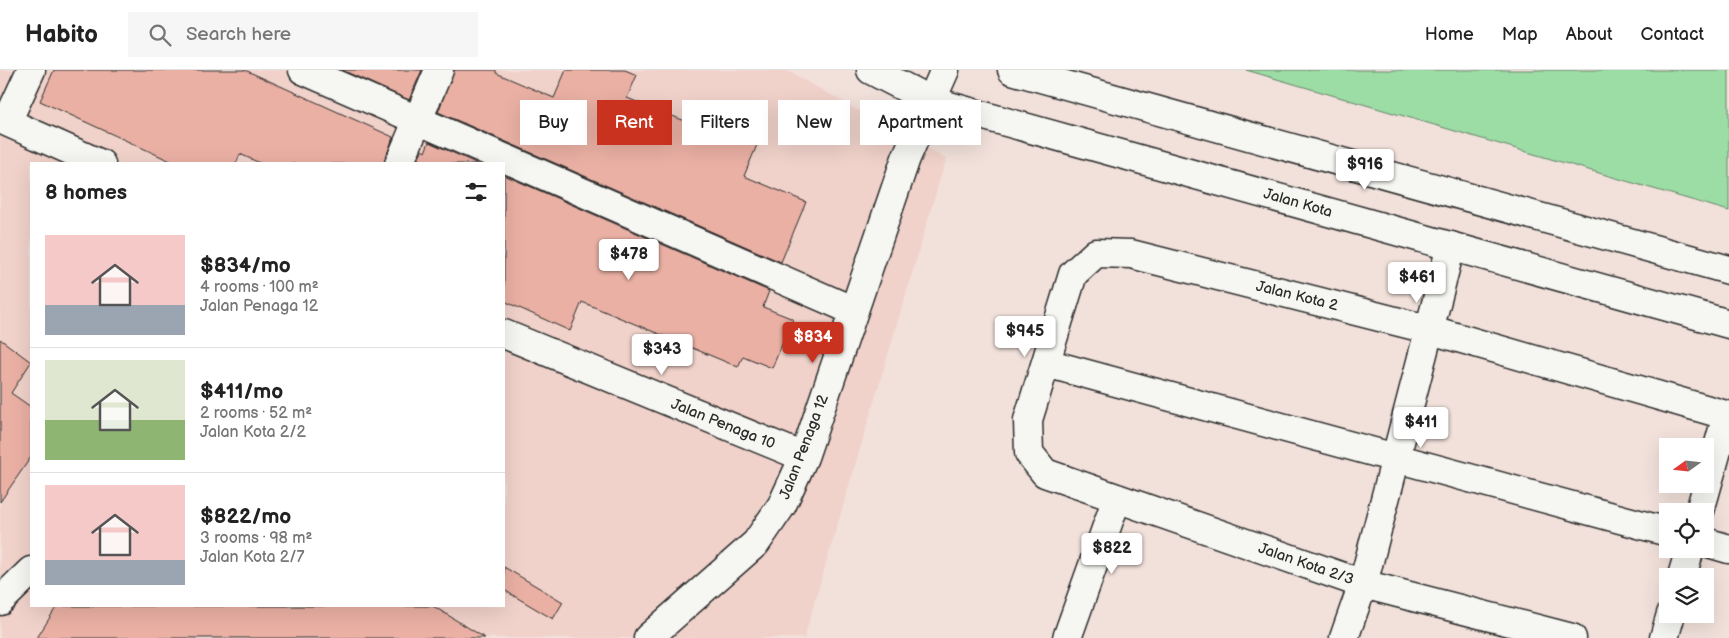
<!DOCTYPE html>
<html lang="en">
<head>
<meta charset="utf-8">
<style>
  body { margin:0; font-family:"Balsamiq Sans",sans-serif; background:#f6f6f6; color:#222; height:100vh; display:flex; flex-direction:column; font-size:19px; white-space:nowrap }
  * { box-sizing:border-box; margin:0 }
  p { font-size:16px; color:#767676 }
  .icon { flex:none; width:28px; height:28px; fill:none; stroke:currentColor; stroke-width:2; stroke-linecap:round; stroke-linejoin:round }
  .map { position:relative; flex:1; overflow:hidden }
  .sheet { position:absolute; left:30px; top:92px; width:475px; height:445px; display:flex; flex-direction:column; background:#fff; border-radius:0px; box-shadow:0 5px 20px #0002 }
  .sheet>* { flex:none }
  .guide { position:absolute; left:520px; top:30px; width:475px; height:45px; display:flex; gap:10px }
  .needle { width:32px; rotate:255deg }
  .controls { position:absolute; left:1659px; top:368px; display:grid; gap:10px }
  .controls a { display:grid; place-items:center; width:55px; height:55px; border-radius:0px; background:#fff; box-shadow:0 5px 20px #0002; font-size:25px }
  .price { position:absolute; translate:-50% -42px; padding:0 11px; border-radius:5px; background:#fff; color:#222; font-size:16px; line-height:32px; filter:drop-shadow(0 1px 2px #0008) }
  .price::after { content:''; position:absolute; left:50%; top:30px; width:15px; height:11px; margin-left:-8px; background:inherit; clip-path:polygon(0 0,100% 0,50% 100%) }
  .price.active { background:#c8321e; color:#fff }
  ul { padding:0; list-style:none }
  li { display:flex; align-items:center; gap:15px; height:125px; padding:0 15px }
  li+li { border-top:1px solid #e0e0e0 }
  li span { display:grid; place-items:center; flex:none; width:140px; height:100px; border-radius:0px; color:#555 }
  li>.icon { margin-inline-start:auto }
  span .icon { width:60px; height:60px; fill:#fffc; stroke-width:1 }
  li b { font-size:21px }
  h2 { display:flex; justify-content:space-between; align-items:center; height:60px; padding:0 15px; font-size:21px }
  .chip { padding:0 18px; border-radius:0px; background:#fff; box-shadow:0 5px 20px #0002; font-size:18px; line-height:45px }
  .chip.active { background:#c8321e; color:#fff }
  header { display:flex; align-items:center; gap:30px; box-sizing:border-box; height:70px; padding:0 25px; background:#fff; border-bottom:1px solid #e0e0e0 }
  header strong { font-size:24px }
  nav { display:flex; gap:28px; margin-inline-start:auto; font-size:18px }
  .search { width:350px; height:45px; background:#f6f6f6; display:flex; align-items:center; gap:12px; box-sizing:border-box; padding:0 18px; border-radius:0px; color:#767676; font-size:19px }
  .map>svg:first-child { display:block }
  .built { fill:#f0d2ca; fill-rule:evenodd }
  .green { fill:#9cdca5; stroke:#648468 }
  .building { fill:#eab0a4; stroke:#2b2b2b }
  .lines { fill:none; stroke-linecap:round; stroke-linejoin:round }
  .minor-casing { stroke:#2b2b2b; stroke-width:31 }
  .major-casing { stroke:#2b2b2b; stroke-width:31 }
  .minor { stroke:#f6f6f2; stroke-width:28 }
  .major { stroke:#f6f6f2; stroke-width:28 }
  .labels { text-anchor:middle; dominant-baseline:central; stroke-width:4; stroke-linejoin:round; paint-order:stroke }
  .street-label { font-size:15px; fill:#2b2b2b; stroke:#f6f6f2 }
</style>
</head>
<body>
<header>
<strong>Habito</strong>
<div class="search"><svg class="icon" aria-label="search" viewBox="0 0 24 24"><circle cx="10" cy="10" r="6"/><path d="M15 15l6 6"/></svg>Search here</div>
<nav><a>Home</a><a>Map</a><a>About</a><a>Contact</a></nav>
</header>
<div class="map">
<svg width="1729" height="568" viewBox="0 0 1729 568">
  <rect width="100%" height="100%" fill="#f2e1db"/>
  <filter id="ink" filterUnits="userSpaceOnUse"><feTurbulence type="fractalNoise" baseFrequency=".02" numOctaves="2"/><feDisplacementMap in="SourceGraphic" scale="10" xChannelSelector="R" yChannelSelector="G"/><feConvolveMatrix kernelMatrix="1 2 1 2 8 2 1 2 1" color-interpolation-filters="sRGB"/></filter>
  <g filter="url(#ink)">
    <path class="built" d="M0 0H786L946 89 804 568H0ZM31 94H504V536H31Z"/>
    <path class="green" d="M1246 0H1729V141Z"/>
    <path class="building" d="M54 0H245L393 67 384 94H262L240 84 236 94H177L40 31Z
      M342 0H422L409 30Z
      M454 0H496V3L554 28 566 0H625L637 5 627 28 723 66 730 50 762 63 744 106 806 132 781 192 438 42Z
      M429 72 478 94H416L422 80 425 82Z
      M504 105 769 221 763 237 793 249 772 298 743 286 738 297 582 232 570 261 504 231Z
      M0 269 31 292 11 323 31 337V387L0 432Z
      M504 497 563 532 553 549 504 520Z
      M57 536H433L485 568H37Z"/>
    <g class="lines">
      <g class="minor-casing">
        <path id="minor" d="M303 0 854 241
          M0 49 101 94
          M7 52 31 0
          M399 94 439 0
          M504 264 804 387
          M1046 293 1668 462
          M1700 441 1727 345
          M1705 472 1729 479
          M1682 506 1690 479
          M0 531 31 501
          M648 568 756 473 782 435 804 387 906 88 945 0
          M1067 568 1117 428
          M1344 568 1363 514 1451 176
          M1572 568 1363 514 1045 403 1029 383 1028 350 1073 204 1096 183 1131 184 1431 260 1729 346
          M1664 568 1671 544"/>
      </g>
      <g class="major-casing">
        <path id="major" d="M871 0 931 31 1729 254
          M1012 0 1729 200"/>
      </g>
      <use href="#minor" class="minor"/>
      <use href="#major" class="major"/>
    </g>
  </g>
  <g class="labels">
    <g class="street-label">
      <text transform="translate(1298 133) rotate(16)">Jalan Kota</text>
      <text transform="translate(1297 226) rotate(14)">Jalan Kota 2</text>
      <text transform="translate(723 354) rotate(22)">Jalan Penaga 10</text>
      <text transform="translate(804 377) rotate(-69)">Jalan Penaga 12</text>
      <text transform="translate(1306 494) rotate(19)">Jalan Kota 2/3</text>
    </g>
  </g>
</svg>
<div class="controls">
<a><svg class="needle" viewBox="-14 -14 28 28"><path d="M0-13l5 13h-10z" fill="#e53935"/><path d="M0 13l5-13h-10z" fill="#767676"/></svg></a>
<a><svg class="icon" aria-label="locate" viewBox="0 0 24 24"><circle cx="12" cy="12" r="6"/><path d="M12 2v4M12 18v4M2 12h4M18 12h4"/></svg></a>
<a><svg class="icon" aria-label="layers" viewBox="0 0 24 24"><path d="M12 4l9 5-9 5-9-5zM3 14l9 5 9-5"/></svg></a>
</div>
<b class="price" style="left:1365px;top:121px">$916</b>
<b class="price" style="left:629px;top:211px">$478</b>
<b class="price" style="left:1417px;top:234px">$461</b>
<b class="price" style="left:1025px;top:288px">$945</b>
<b class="price active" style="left:813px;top:294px">$834</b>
<b class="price" style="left:662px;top:306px">$343</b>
<b class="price" style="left:1421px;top:379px">$411</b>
<b class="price" style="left:1112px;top:505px">$822</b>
<div class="guide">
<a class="chip">Buy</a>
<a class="chip active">Rent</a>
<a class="chip">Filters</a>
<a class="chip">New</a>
<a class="chip">Apartment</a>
</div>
<section class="sheet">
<h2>8 homes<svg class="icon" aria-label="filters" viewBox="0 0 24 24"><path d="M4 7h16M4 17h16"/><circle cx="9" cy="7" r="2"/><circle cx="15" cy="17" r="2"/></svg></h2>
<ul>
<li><span style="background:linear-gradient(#f6c9c9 70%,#9aa5b1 0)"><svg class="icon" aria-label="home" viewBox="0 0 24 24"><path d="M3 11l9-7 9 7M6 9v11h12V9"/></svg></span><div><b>$834/mo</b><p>4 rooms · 100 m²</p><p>Jalan Penaga 12</p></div></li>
<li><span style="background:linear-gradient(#dfe7d0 60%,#8fb573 0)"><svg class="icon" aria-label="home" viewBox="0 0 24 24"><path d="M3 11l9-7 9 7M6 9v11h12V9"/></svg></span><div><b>$411/mo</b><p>2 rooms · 52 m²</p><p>Jalan Kota 2/2</p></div></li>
<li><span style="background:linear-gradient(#f6c9c9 75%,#9aa5b1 0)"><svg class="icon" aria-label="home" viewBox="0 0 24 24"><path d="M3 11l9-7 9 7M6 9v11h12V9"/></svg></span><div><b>$822/mo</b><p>3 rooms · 98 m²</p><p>Jalan Kota 2/7</p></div></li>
</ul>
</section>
</div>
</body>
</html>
